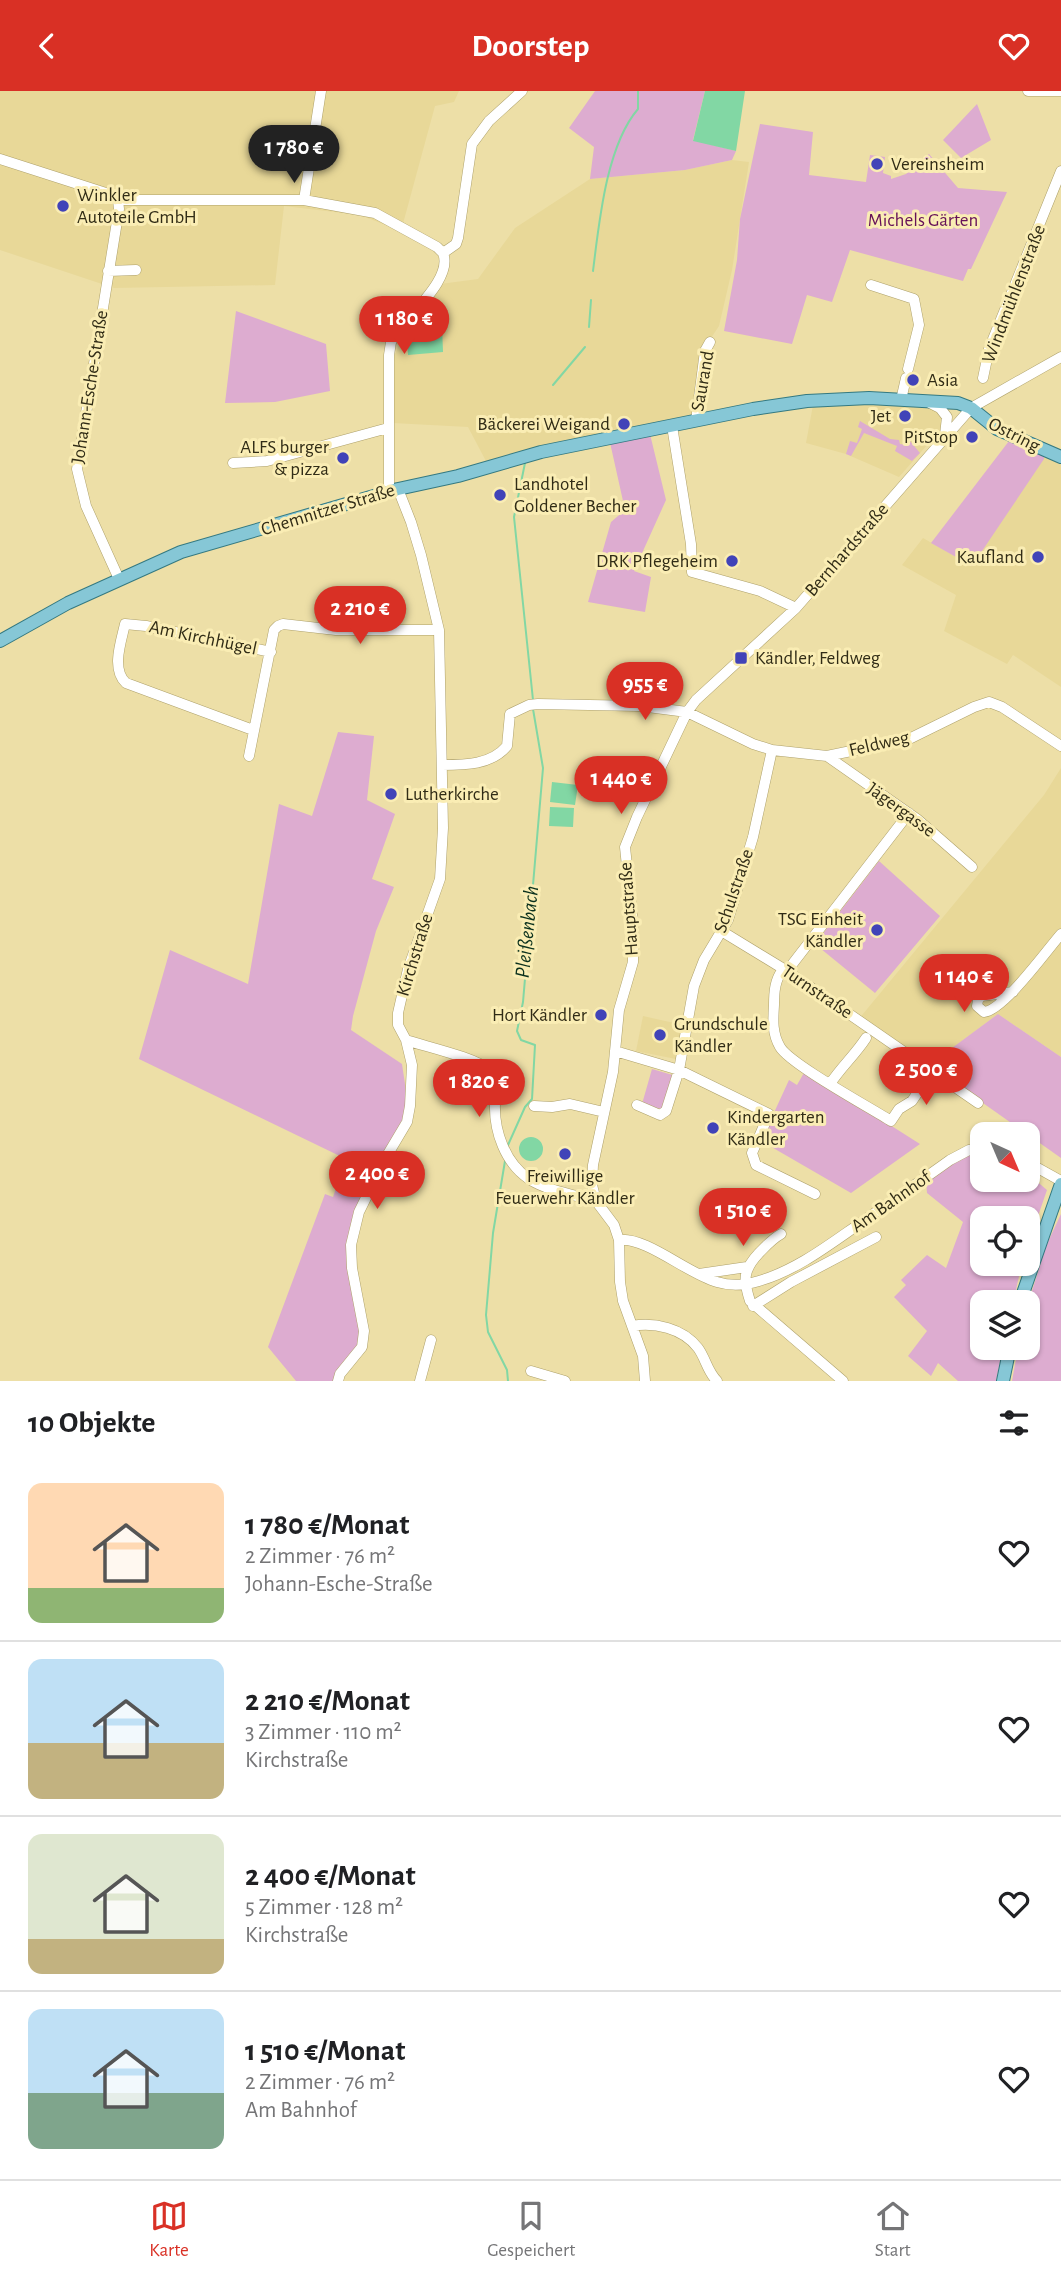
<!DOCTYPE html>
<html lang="de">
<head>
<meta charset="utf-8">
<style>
  body { margin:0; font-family:"Alegreya Sans",sans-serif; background:#f6f6f6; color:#202124; height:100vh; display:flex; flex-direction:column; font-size:26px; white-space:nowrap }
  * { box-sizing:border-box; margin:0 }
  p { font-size:23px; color:#757577 }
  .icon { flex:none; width:38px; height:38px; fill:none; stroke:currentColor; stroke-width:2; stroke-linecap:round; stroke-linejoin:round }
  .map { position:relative; height:1290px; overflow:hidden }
  .side { display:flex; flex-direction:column; background:#fff; flex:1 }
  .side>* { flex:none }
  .needle { width:46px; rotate:136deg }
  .fabs { position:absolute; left:970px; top:1031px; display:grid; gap:14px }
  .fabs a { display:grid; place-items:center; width:70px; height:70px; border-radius:14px; background:#fff; box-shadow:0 2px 5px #0004; font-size:35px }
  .price { position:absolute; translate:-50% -60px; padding:0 16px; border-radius:24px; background:#d93025; color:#fff; font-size:23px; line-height:46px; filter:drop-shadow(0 2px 4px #0008) }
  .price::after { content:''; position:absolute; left:50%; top:42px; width:21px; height:16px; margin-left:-10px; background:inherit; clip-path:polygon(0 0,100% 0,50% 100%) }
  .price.active { background:#222; color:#fff }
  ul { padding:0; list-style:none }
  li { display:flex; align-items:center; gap:21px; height:175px; padding:0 28px }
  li+li { border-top:2px solid #e0e0e0 }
  li span { display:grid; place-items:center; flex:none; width:196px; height:140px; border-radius:14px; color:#555 }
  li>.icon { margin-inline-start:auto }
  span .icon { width:84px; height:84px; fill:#fffc; stroke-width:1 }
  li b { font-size:30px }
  h2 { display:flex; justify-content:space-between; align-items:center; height:84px; padding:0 28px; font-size:30px }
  header { display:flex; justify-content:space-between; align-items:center; height:91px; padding:0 28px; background:#d93025; color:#fff; font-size:32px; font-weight:700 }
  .tabs { display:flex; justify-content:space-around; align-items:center; height:98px; border-top:2px solid #e0e0e0; background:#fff; font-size:19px; color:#757577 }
  .tabs a { display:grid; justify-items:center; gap:4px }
  .tabs .active { color:#d93025 }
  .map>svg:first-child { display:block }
  .built { fill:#e8d898 }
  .green { fill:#ddacd0 }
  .water { fill:#82d7a4 }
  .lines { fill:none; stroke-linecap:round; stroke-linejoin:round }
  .stream { stroke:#82d7a4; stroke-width:2 }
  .minor-casing { stroke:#aea16b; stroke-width:11 }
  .major-casing { stroke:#347981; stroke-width:14 }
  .minor { stroke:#fff; stroke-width:10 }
  .major { stroke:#86c7d6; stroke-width:12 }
  .poi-dot { fill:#4143b8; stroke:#faedb4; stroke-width:2.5 }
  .labels { text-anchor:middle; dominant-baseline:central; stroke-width:6; stroke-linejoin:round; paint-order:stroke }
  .poi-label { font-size:19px; fill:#312c16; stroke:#faedb4; text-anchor:start }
  .park-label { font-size:19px; fill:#661158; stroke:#faedb4 }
  .street-label { font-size:19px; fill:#312c16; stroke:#faedb4 }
  .water-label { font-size:21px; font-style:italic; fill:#0b311d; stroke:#faedb4 }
</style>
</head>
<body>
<header><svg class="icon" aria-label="back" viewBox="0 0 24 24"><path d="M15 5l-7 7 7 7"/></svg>Doorstep<svg class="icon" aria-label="heart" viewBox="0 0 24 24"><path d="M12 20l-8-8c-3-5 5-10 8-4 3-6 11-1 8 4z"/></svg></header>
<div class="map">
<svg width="1061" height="1290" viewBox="0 0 1061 1290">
  <rect width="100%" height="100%" fill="#eddfa7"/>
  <path class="built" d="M0 0H459L454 11 435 15 401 140 360 124 284 115 275 194 114 197 0 159Z
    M732 69 749 71 732 179 719 235 703 259 695 324 487 372 468 336 393 332 395 263 406 237 440 193 478 188 515 137 590 88 685 79Z
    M867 311 934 316 944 326 943 336 899 386 846 363 806 352 813 314Z
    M1043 363 1061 371V596L1013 564 1007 573 944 540 956 504 902 474 923 447 972 475Z
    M1061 677V966L998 923 927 976 858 929 1044 704Z
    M643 925 683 934 676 968 636 960Z"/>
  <path class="green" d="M595 0H705L693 49 736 60 732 69 685 79 590 88 594 56 569 37Z
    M977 13 991 49 961 67 943 49Z
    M760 33 813 41 809 84 866 91 870 64 885 66 883 82 891 85V88L906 83 929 63 958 97 1007 101 971 178H968L963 190 850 159 832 211 807 204 792 253 724 240 737 169 740 128Z
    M236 220 326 253 330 300 275 311 225 312Z
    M860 330 890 348 899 349 900 353 907 354 910 350 920 362 912 370 895 360 897 355 864 342 851 365 846 363 850 350 857 352 862 338 858 336Z
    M649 339 666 409 634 480 651 486 645 521 588 511 611 431 625 419 609 347Z
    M1009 350 1044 364V368L972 475 931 452Z
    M338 641 374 645 367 709 395 723 372 788 394 796 376 840 353 925 351 939 402 973 408 1013 403 1032 348 1156 361 1240 358 1257 335 1290H296L268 1256 325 1103 333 1106 346 1068 139 968 170 859 248 893 279 713 312 725Z
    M879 770 940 825 875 902 815 853Z
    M998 923 1061 966V1067L929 974Z
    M652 978 676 985 665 1019 642 1013Z
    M805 980 920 1053 851 1102 761 1050 789 989 797 994Z
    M982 1062V1088H1027V1082L1047 1099 1027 1157V1127H982V1172L1022 1173 1013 1211H982V1256L1003 1257 996 1290H958L938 1272 931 1285 908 1265 927 1240 894 1206 906 1194 901 1189 927 1164 946 1177 963 1131 927 1102 926 1090 965 1065Z
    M1061 1123V1290H1012L1018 1257 1027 1256V1216L1046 1155Z"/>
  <path class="water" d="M705 0H745L736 60 693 50Z
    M425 230 442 234 443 261 408 264 407 251Z
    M552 691 578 694 575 714 550 711Z
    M550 716 574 717 573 736 549 735Z
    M519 1058a12 12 0 1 1 24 0a12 12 0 1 1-24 0Z"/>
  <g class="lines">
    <path class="stream" d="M593 180C599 133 606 55 638 18V0
      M589 236 591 209
      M553 294 585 256
      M525 372 514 426 533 609
      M508 1054 525 1016 532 1008 535 954 521 949 517 940 523 911 543 677 533 618
      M505 1070 493 1142 486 1224 488 1241 507 1279 508 1290"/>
    <g class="minor-casing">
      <path id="minor" d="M1028 0H1061
        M0 68 112 104 118 109H304L375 122 437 156 443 162
        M118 109 119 118 77 378 86 415 119 488
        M304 109 321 0
        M443 162 456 153 458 147 472 53 489 30 522 0
        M108 180 136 179
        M871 194 914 208 919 234 908 278
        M983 287 989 258 1061 80
        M901 309 906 287
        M930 312 940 317 947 326 945 344
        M696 330 705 260 710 251
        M672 335 691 453 692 481 760 500 796 517
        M233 372 267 370 388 337
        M391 400 389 394V264L391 251C404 227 454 189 443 162
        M253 639 126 592C111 578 121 551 125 533L146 535 271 561
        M249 665 274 539 278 535 283 533 336 539H439
        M827 665 917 728 972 776
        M442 674C465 674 491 674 507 655L510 623 529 614 538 613 640 615 687 621 753 653 772 659 827 665 909 648 974 616 989 611 1002 616 1061 655
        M723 841 787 880 978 1012
        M783 878C775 889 774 900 774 914 773 929 772 942 780 956 790 973 869 1016 891 1030L899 1018 912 1010 932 980
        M787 880 909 722
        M1013 901 981 905 978 909 977 915 984 921C1003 920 1047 859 1061 843
        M406 949C423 955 477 967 487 978 497 987 495 1001 495 1013 494 1040 505 1072 529 1088 548 1100 575 1104 596 1110
        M615 960 679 979 769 1023 752 1062 756 1074 815 1103
        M830 993C841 976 855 964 866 947
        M637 1014 660 1024 666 1020 679 979 694 895 704 869 728 829 753 746 772 659
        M534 1015 552 1016 570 1013 604 1021
        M1027 1071 1061 1090
        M781 1143C772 1148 766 1155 759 1162 743 1179 743 1189 750 1210L843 1290
        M619 1149C647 1146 686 1182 717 1191 730 1195 746 1194 759 1190 797 1179 830 1153 862 1131 891 1110 921 1090 950 1069L969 1059 982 1057
        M699 1183 747 1176
        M753 1215 791 1191 876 1146
        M632 1235C654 1231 683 1237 698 1257 706 1268 707 1280 717 1290
        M531 1280 565 1290
        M338 1290 340 1283 362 1256 364 1240 352 1177 351 1154 359 1121 385 1068 407 1031 410 1015 412 974 406 949 398 934V922L408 878 440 788 443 737 439 539 421 464 411 431 398 398
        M420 1290 431 1249
        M645 1290 643 1265 623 1210 620 1191 619 1149 614 1134 596 1110 592 1094 593 1074 613 981 619 919 633 871V833L625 756 637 726 687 621 696 609 796 517 971 317 1061 266"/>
    </g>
    <g class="major-casing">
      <path id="major" d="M0 550 68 512 181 461 398 398 458 385 541 361 753 318 807 310 869 307 958 312 971 317 997 338 1061 366
        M1020 1211 1061 1093
        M1003 1290 1010 1256"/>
    </g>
    <use href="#minor" class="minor"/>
    <use href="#major" class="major"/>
  </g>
  <g class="poi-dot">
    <circle cx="877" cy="73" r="7"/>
    <circle cx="63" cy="115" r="7"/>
    <circle cx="913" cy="289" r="7"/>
    <circle cx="905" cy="325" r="7"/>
    <circle cx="624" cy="333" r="7"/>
    <circle cx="972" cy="346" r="7"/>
    <circle cx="343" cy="367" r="7"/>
    <circle cx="500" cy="404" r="7"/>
    <circle cx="1038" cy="466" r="7"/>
    <circle cx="732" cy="470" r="7"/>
    <rect x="734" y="560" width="14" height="14" rx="3.5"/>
    <circle cx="391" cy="703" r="7"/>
    <circle cx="877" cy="839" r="7"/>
    <circle cx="601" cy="924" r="7"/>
    <circle cx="660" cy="944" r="7"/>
    <circle cx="713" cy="1037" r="7"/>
    <circle cx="565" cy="1063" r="7"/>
  </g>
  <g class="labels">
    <g class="poi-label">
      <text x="891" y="73">Vereinsheim</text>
      <text x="77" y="104">Winkler<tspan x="77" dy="22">Autoteile GmbH</tspan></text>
      <text x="927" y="289">Asia</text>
      <text x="891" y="325" text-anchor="end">Jet</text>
      <text x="610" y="333" text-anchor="end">Bäckerei Weigand</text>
      <text x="958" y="346" text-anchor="end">PitStop</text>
      <text x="329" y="356" text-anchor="end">ALFS burger<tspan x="329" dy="22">&amp; pizza</tspan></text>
      <text x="514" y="393">Landhotel<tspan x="514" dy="22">Goldener Becher</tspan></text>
      <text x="1024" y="466" text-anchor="end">Kaufland</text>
      <text x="718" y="470" text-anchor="end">DRK Pflegeheim</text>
      <text x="755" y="567">Kändler, Feldweg</text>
      <text x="405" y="703">Lutherkirche</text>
      <text x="863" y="828" text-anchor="end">TSG Einheit<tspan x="863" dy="22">Kändler</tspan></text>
      <text x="587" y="924" text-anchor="end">Hort Kändler</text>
      <text x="674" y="933">Grundschule<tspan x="674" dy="22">Kändler</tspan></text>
      <text x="727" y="1026">Kindergarten<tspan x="727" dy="22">Kändler</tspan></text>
      <text x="565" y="1085" text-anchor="middle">Freiwillige<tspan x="565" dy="22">Feuerwehr Kändler</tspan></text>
    </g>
    <g class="park-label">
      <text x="923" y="129">Michels Gärten</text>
    </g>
    <g class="street-label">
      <text transform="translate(1014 203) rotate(-69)">Windmühlenstraße</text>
      <text transform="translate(703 290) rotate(-80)">Saurand</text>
      <text transform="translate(90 296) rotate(-81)">Johann-Esche-Straße</text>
      <text transform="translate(1014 344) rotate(27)">Ostring</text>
      <text transform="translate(328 419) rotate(-17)">Chemnitzer Straße</text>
      <text transform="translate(847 459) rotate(-49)">Bernhardstraße</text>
      <text transform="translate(203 547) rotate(12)">Am Kirchhügel</text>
      <text transform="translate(879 653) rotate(-13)">Feldweg</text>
      <text transform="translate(901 719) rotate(36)">Jägergasse</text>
      <text transform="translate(734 800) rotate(-71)">Schulstraße</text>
      <text transform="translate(629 818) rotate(-94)">Hauptstraße</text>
      <text transform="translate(415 864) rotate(-73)">Kirchstraße</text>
      <text transform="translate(817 901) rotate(34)">Turnstraße</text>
      <text transform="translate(891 1111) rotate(-35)">Am Bahnhof</text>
    </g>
    <g class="water-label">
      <text transform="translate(527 841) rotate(-84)">Pleißenbach</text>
    </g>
  </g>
</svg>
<div class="fabs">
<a><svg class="needle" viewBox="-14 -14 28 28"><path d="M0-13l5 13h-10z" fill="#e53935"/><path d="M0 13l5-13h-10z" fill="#757577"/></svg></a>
<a><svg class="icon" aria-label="locate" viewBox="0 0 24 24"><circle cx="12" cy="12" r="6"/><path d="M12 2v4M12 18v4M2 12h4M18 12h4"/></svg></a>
<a><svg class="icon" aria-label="layers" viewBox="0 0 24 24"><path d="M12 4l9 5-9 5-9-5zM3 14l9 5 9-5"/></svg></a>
</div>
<b class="price active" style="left:294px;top:94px">1 780 €</b>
<b class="price" style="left:404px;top:265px">1 180 €</b>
<b class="price" style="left:360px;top:555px">2 210 €</b>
<b class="price" style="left:645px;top:631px">955 €</b>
<b class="price" style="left:621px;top:725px">1 440 €</b>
<b class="price" style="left:964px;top:923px">1 140 €</b>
<b class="price" style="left:926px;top:1016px">2 500 €</b>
<b class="price" style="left:479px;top:1028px">1 820 €</b>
<b class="price" style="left:377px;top:1120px">2 400 €</b>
<b class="price" style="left:743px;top:1157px">1 510 €</b>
</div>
<section class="side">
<h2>10 Objekte<svg class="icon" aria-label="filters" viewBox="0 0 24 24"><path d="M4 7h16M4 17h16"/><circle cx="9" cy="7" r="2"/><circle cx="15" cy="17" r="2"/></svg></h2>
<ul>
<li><span style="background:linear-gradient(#ffd9b3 75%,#8fb573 0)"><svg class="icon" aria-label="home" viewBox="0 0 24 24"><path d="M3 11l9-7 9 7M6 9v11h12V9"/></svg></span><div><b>1 780 €/Monat</b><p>2 Zimmer · 76 m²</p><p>Johann-Esche-Straße</p></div><svg class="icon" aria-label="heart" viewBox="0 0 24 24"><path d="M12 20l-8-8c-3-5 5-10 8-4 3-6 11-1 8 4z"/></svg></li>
<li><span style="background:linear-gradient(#bfe0f5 60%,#c2b280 0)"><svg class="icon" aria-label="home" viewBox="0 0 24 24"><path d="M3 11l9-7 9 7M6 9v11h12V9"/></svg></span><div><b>2 210 €/Monat</b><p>3 Zimmer · 110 m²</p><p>Kirchstraße</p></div><svg class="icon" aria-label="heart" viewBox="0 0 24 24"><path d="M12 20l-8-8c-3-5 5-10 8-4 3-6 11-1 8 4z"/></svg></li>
<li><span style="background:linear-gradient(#dfe7d0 75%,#c2b280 0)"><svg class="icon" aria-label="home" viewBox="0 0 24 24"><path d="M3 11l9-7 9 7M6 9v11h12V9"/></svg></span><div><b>2 400 €/Monat</b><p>5 Zimmer · 128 m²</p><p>Kirchstraße</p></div><svg class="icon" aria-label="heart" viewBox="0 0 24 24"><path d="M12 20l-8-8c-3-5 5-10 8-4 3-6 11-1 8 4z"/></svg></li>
<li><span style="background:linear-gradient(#bfe0f5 60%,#7fa58c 0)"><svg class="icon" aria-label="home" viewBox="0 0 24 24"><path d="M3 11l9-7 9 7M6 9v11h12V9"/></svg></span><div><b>1 510 €/Monat</b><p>2 Zimmer · 76 m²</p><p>Am Bahnhof</p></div><svg class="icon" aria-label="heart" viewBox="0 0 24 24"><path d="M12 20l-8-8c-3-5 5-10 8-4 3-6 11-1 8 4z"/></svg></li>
</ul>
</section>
<nav class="tabs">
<a class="active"><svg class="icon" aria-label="map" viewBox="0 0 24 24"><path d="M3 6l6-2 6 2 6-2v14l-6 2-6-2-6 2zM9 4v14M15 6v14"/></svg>Karte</a>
<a><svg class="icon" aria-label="saved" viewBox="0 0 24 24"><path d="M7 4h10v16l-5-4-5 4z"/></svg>Gespeichert</a>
<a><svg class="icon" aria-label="home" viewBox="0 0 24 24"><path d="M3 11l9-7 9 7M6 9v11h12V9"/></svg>Start</a>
</nav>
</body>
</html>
